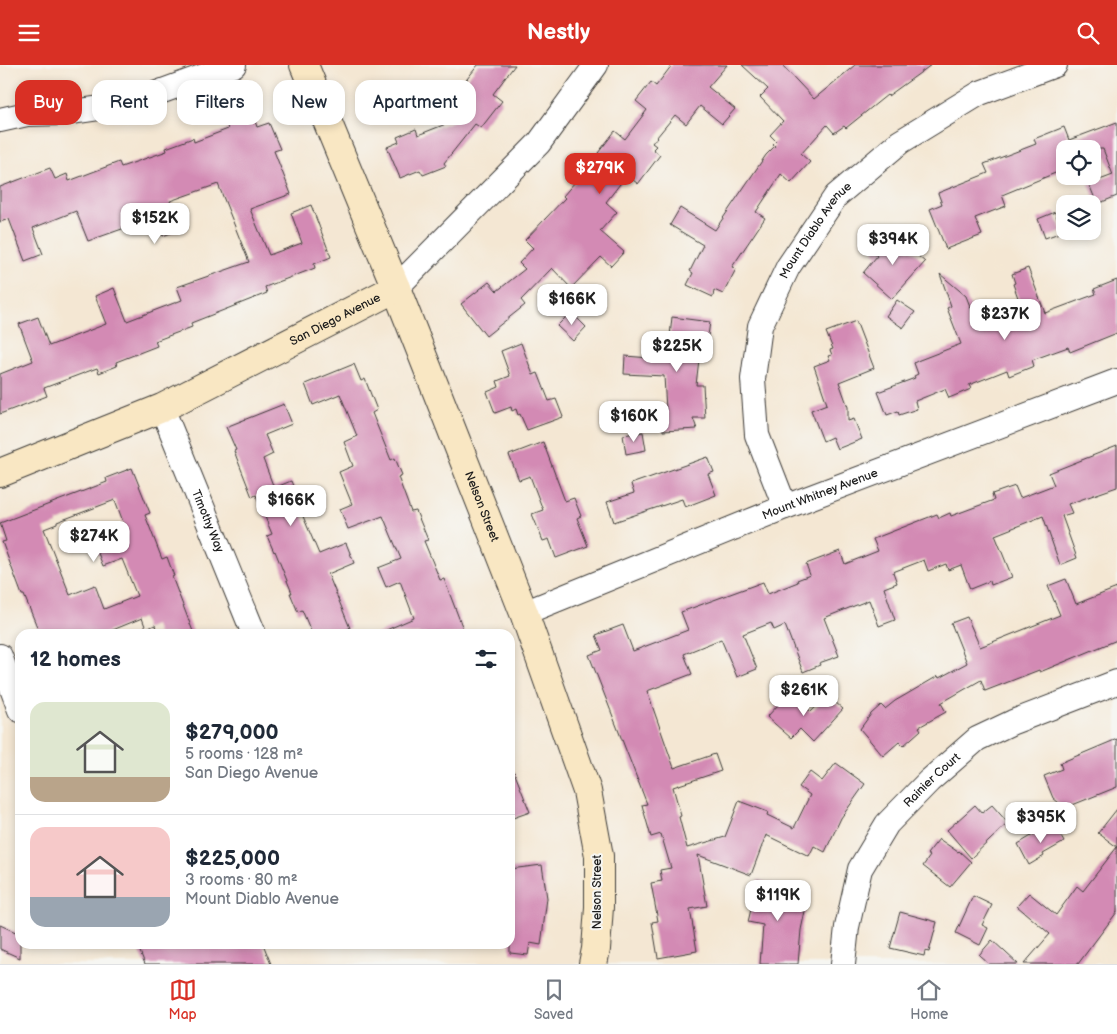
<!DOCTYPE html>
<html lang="en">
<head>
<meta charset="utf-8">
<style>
  body { margin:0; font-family:"Balsamiq Sans",sans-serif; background:#f2f2f3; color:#1f2937; height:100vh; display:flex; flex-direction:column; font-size:19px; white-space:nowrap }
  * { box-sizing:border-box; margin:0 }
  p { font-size:16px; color:#747a83 }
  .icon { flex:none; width:28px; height:28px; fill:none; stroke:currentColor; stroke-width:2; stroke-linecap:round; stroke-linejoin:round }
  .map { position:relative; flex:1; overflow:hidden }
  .panel { position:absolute; left:15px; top:564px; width:500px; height:320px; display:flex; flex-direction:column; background:#fff; border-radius:15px; box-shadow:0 2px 8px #0003 }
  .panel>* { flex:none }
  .guide { position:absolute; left:15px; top:15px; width:500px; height:45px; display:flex; gap:10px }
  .tools { position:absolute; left:1056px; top:75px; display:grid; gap:10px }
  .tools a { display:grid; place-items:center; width:45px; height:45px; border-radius:10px; background:#fff; box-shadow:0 2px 8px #0003; font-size:25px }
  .price { position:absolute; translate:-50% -42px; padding:0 11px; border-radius:10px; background:#fff; color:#222; font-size:16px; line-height:32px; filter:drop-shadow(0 1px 2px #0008) }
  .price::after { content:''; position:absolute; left:50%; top:30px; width:15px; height:11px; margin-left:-8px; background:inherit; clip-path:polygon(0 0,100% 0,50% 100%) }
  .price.current { background:#d93025; color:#fff }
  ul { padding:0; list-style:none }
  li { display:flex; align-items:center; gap:15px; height:125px; padding:0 15px }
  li+li { border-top:1px solid #e0e1e3 }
  li span { display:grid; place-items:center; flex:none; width:140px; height:100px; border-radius:15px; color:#555 }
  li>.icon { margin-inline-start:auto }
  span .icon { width:60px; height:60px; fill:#fffc; stroke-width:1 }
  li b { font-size:21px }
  h2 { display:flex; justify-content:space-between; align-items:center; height:60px; padding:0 15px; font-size:21px }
  .pill { padding:0 18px; border-radius:15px; background:#fff; box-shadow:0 2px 8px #0003; font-size:18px; line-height:45px }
  .pill.current { background:#d93025; color:#fff }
  header { display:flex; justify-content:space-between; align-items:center; height:65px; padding:0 15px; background:#d93025; color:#fff; font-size:22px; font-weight:800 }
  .tabs { display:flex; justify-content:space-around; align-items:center; height:70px; border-top:1px solid #e0e1e3; background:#fff; font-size:14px; color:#747a83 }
  .tabs a { display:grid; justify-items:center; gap:2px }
  .tabs .current { color:#d93025 }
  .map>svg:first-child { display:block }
  .building { fill:#d38ab4; fill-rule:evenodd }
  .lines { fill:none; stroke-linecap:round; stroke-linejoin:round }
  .street-casing { stroke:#3c3a37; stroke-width:26 }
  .secondary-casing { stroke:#3c3a37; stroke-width:30 }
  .street { stroke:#fff; stroke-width:24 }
  .secondary { stroke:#f9e7c3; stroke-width:28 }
  .labels { text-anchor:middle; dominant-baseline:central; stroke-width:4; stroke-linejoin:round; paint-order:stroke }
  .street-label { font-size:12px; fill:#1c1c1c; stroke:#f6f6f2 }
</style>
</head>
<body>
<header><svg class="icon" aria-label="menu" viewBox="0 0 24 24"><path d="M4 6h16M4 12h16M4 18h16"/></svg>Nestly<svg class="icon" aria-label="search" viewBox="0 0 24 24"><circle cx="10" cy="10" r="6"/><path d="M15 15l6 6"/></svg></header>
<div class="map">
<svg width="1117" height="899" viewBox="0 0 1117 899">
  <rect width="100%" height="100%" fill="#f6f6f2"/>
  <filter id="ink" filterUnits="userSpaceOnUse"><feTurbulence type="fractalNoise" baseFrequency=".02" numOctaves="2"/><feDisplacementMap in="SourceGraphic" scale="10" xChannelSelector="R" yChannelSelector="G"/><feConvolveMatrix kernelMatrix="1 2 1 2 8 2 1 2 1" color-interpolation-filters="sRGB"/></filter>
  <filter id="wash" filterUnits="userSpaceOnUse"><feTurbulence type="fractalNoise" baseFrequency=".0096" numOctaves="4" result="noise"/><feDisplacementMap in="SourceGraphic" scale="20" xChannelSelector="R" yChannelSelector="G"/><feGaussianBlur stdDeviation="1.12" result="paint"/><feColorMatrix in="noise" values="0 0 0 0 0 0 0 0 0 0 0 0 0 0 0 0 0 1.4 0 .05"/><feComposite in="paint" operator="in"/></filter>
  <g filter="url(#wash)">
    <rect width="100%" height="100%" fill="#f4e7d3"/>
    <g id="blocks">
      <path class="building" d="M478 0H515L493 29 502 36 481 63 475 59 444 98 446 101 423 110 420 105 400 113 387 82 399 77 397 72 416 64 418 70 466 51 449 37Z
        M672 0H727L708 22 735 44 722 59 700 41 686 59 675 50 652 78 656 81 653 84 660 90 638 119 627 110 606 137 617 147 600 166 624 187 611 201 601 192 571 223 552 203 521 235 525 240 486 271 461 239 489 217 497 226 525 204 519 198 533 183 525 175 565 133 563 131 599 89 598 88 615 66 625 74 647 45 636 36 651 17 656 21Z
        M742 0H782L814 34 855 0H931L888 31 887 30 846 63 844 61 834 68 827 60 801 89 810 97 791 118 781 109 756 147 765 153 732 202 736 204 723 229 714 225 713 232 687 220 693 208 690 206 703 180 670 160 680 143 715 165 766 90 775 81 773 79 776 76 770 70 783 56 760 32 768 24Z
        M253 50 257 62 269 58 280 84 274 86 291 129 250 144 269 190 302 178 291 148 311 140 331 192 314 199 315 203 265 222 267 228 191 258 192 262 155 276 157 281 116 297 117 301 99 308 97 303 44 323 47 331 0 349V309L33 296 19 259 38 252 49 281 106 259 95 231 114 223 127 256 182 235 177 222 249 197 218 119 170 136 181 164 163 171 156 152 88 176 76 146 33 163 43 189 25 196 9 154 0 157V122L50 103 55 114 67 109 69 116 119 97 121 102 167 86 166 83 193 73 194 77 228 64 227 61Z
        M1117 57V131L1097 139 1089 119 1113 110 1103 84H1065V104L1002 130 1006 141 975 153 982 170 946 184 930 144 942 139 938 128 988 108 984 99 1036 79 1034 74 1064 62 1069 75Z
        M1055 147 1062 167 1045 173 1038 154Z
        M890 168 909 185 910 184 925 197 892 234 863 208 877 191 873 187Z
        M1028 203 1045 248 1096 229 1094 224 1117 215V268L1070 287 1068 282 1032 295 1034 301 1009 311 1007 305 969 320 971 324 949 333 945 324 915 336 917 344 899 350 898 346 887 350 878 327 915 313 914 311 918 309 914 298 917 296 961 279 947 243 951 241 940 209 966 231 977 259 1021 241 1013 219 1015 218 1012 209Z
        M897 235 915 247 903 263 886 251Z
        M571 247 586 262 573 276 557 261Z
        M672 252 710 257 707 278 701 277 696 320H703L705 353H693L697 364 663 366 662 346 666 345 664 311 624 309 625 291 650 293 652 279 669 281Z
        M856 256 874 303 839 317 848 342V356L854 354 862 374 837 384 832 372 823 376 811 345 827 339 814 301 830 295 828 291 832 290 830 285 833 284 826 267Z
        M521 278 533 310 538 308 549 336 556 334 563 352 527 365 520 349 518 350 516 344 512 346 511 342 495 348 487 327 499 322 497 316 510 311 501 286Z
        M354 299 361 316 365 314 377 345 372 348 391 395 395 393 402 410 398 412 411 447 416 446 428 475 424 476 440 515 444 514 465 569H377L414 553 400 516 386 522 378 503 401 494 383 451 348 464 340 444 352 439 339 407 353 401 344 377 357 371 340 329 313 340 305 319Z
        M284 339 292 359 265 370 273 389 263 394 274 423 291 416 304 448 302 449 319 489 346 478 354 498 328 509 350 563 335 569H312L302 545 298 547 290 528H292L275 486 274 487 267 471 272 469 256 430 252 432 234 386 236 385 226 362Z
        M643 367 646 385 626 389 623 370Z
        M543 377 565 436 574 433 581 451 577 453 588 481 556 493 549 474 543 476 532 449 543 445 530 411 519 415 509 390Z
        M1117 381V422L1068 439 1072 448 1062 451 1077 493 1060 500 1043 451 995 470 1012 512 991 520 990 516 970 524 961 500 948 505 946 499 928 506 924 495 893 507 897 518 884 523 895 555 879 561 869 535 824 553 839 591 819 598 820 600 803 607 785 560 774 565 771 558 743 569 757 604 737 612 721 574 684 589 692 609 647 626 674 703 715 689 721 706 673 722 681 751 679 752 687 783 725 772 739 736 768 747 767 750 794 763 810 730 799 722 810 707 822 716 836 698 865 719 841 753 825 787 814 781 809 791 766 770 751 810 698 790 707 841 690 844 697 886 658 893 652 857 658 856 651 818 662 816 660 805 671 803 661 769 651 772 642 740 647 739 589 590 602 585 596 570 623 560 633 586 688 565 681 547 763 517 768 529 798 517 797 515 810 510 806 499 840 486 845 499 878 486 873 474 937 449 939 453 950 448 951 451 994 435 992 429 1015 421 1020 433 1054 420 1049 408Z
        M708 392 714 407 708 409 716 430 685 442 682 434 614 457 607 437 634 428 631 419Z
        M132 403 150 448 145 450 162 494 167 492 174 511 172 512 194 569H158L155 560 146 564 142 553 103 569H40L24 530H22L2 477 6 476 0 458 107 417 106 413ZM115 435 128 470 96 483 103 501 122 494 137 531 104 544 95 520 70 530 44 464 57 459V457Z
        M1066 514 1076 539 1117 523V575L1040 607 1039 605 985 626 981 615 941 638 946 647 919 662 921 665 903 681 899 677 883 691 860 664 871 649 881 640 885 644 895 636 938 611 939 613 967 598 951 558 967 552 980 582 1060 550 1048 521Z
        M790 627 811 647 827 630 843 644 813 677 800 664 791 673 767 652Z
        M1117 674V722L1065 743 1053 733 1044 711 1062 704 1060 698Z
        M511 699 530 747 510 754V700Z
        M975 740 982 748 992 740 1008 758 971 793 947 765Z
        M1117 744V847L1078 899H1024L1050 869 1017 841 1029 828 1056 850 1077 821 1083 826 1117 782 1098 768Z
        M1053 758 1064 777 1043 789 1044 791 1029 800 1018 779Z
        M939 774 958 787 959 786 971 797 950 822 923 801 930 791 927 789Z
        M542 800 547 833 541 880 530 878 528 890 510 888V804Z
        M758 815 804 826 799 845 805 846 801 865 798 899H760L763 860 748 857Z
        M973 831 992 840 982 860 988 863 980 880 956 868Z
        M900 847 937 857 929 887 925 886 924 891 890 883Z
        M0 860 20 869V893L0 884Z
        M992 875 1018 899H989L979 890Z
        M137 879H263L271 899H145Z"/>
    </g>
  </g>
  <g filter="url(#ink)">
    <use href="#blocks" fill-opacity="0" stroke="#3c3a37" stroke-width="1"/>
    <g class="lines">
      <g class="street-casing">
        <g id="street">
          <path d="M0 55 27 49 66 48 127 39 234 0"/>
          <path d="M396 223 539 78 596 0"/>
          <path id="s1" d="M162 343 254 569"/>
          <path id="s2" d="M785 442 757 370 753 314 760 261 788 202 836 131 900 77 980 28 1055 0"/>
          <path id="s3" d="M524 548 785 442 1117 316"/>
          <path d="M0 591 20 645"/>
          <path id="s4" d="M843 899 847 862 860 804 887 759 929 716 977 674 1013 657 1117 617"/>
        </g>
      </g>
      <g class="secondary-casing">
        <g id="secondary">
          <path id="s5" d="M304 0 396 223 524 548 587 726 599 791V842L596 884 593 899"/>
          <path id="s6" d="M0 408 162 343 396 223"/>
        </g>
      </g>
      <use href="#street" class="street"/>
      <use href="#secondary" class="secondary"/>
    </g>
  </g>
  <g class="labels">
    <g class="street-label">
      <text stroke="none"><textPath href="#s2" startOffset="298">Mount Diablo Avenue</textPath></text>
      <text stroke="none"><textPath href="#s6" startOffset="369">San Diego Avenue</textPath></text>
      <text stroke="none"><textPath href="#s3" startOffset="319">Mount Whitney Avenue</textPath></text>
      <text stroke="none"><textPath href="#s5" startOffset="476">Nelson Street</textPath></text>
      <text stroke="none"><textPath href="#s1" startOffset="122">Timothy Way</textPath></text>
      <text stroke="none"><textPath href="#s4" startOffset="212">Rainier Court</textPath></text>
      <text transform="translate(597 827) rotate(-90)">Nelson Street</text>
    </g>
  </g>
</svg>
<div class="tools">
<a><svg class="icon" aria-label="locate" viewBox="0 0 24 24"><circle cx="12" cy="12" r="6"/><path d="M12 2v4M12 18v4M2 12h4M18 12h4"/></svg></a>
<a><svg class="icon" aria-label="layers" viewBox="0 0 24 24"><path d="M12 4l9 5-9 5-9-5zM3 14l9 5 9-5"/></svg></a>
</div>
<b class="price current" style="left:600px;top:130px">$279K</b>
<b class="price" style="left:155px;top:180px">$152K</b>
<b class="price" style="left:893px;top:201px">$394K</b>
<b class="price" style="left:572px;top:261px">$166K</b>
<b class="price" style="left:1005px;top:276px">$237K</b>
<b class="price" style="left:677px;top:308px">$225K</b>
<b class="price" style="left:634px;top:378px">$160K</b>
<b class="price" style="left:291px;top:462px">$166K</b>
<b class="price" style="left:94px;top:498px">$274K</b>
<b class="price" style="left:804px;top:652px">$261K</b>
<b class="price" style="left:1041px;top:779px">$395K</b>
<b class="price" style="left:778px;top:857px">$119K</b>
<div class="guide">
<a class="pill current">Buy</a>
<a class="pill">Rent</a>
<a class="pill">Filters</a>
<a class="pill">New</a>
<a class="pill">Apartment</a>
</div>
<section class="panel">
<h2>12 homes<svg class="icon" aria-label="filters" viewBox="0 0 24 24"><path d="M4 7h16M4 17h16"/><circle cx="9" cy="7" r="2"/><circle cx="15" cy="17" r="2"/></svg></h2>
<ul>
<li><span style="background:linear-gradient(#dfe7d0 75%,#b9a48a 0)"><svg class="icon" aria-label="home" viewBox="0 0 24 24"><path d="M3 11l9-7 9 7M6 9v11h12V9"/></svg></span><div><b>$279,000</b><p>5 rooms · 128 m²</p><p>San Diego Avenue</p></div></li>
<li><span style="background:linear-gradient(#f6c9c9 70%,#9aa5b1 0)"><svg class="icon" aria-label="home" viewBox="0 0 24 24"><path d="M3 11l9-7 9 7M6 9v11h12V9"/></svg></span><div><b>$225,000</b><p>3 rooms · 80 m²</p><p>Mount Diablo Avenue</p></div></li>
</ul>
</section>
</div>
<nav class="tabs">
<a class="current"><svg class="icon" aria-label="map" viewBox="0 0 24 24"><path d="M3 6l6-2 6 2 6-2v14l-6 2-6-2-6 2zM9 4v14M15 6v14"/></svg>Map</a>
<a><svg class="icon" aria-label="saved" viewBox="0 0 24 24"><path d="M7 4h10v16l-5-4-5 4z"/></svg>Saved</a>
<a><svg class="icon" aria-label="home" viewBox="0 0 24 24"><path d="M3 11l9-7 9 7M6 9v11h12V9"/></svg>Home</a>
</nav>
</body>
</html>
